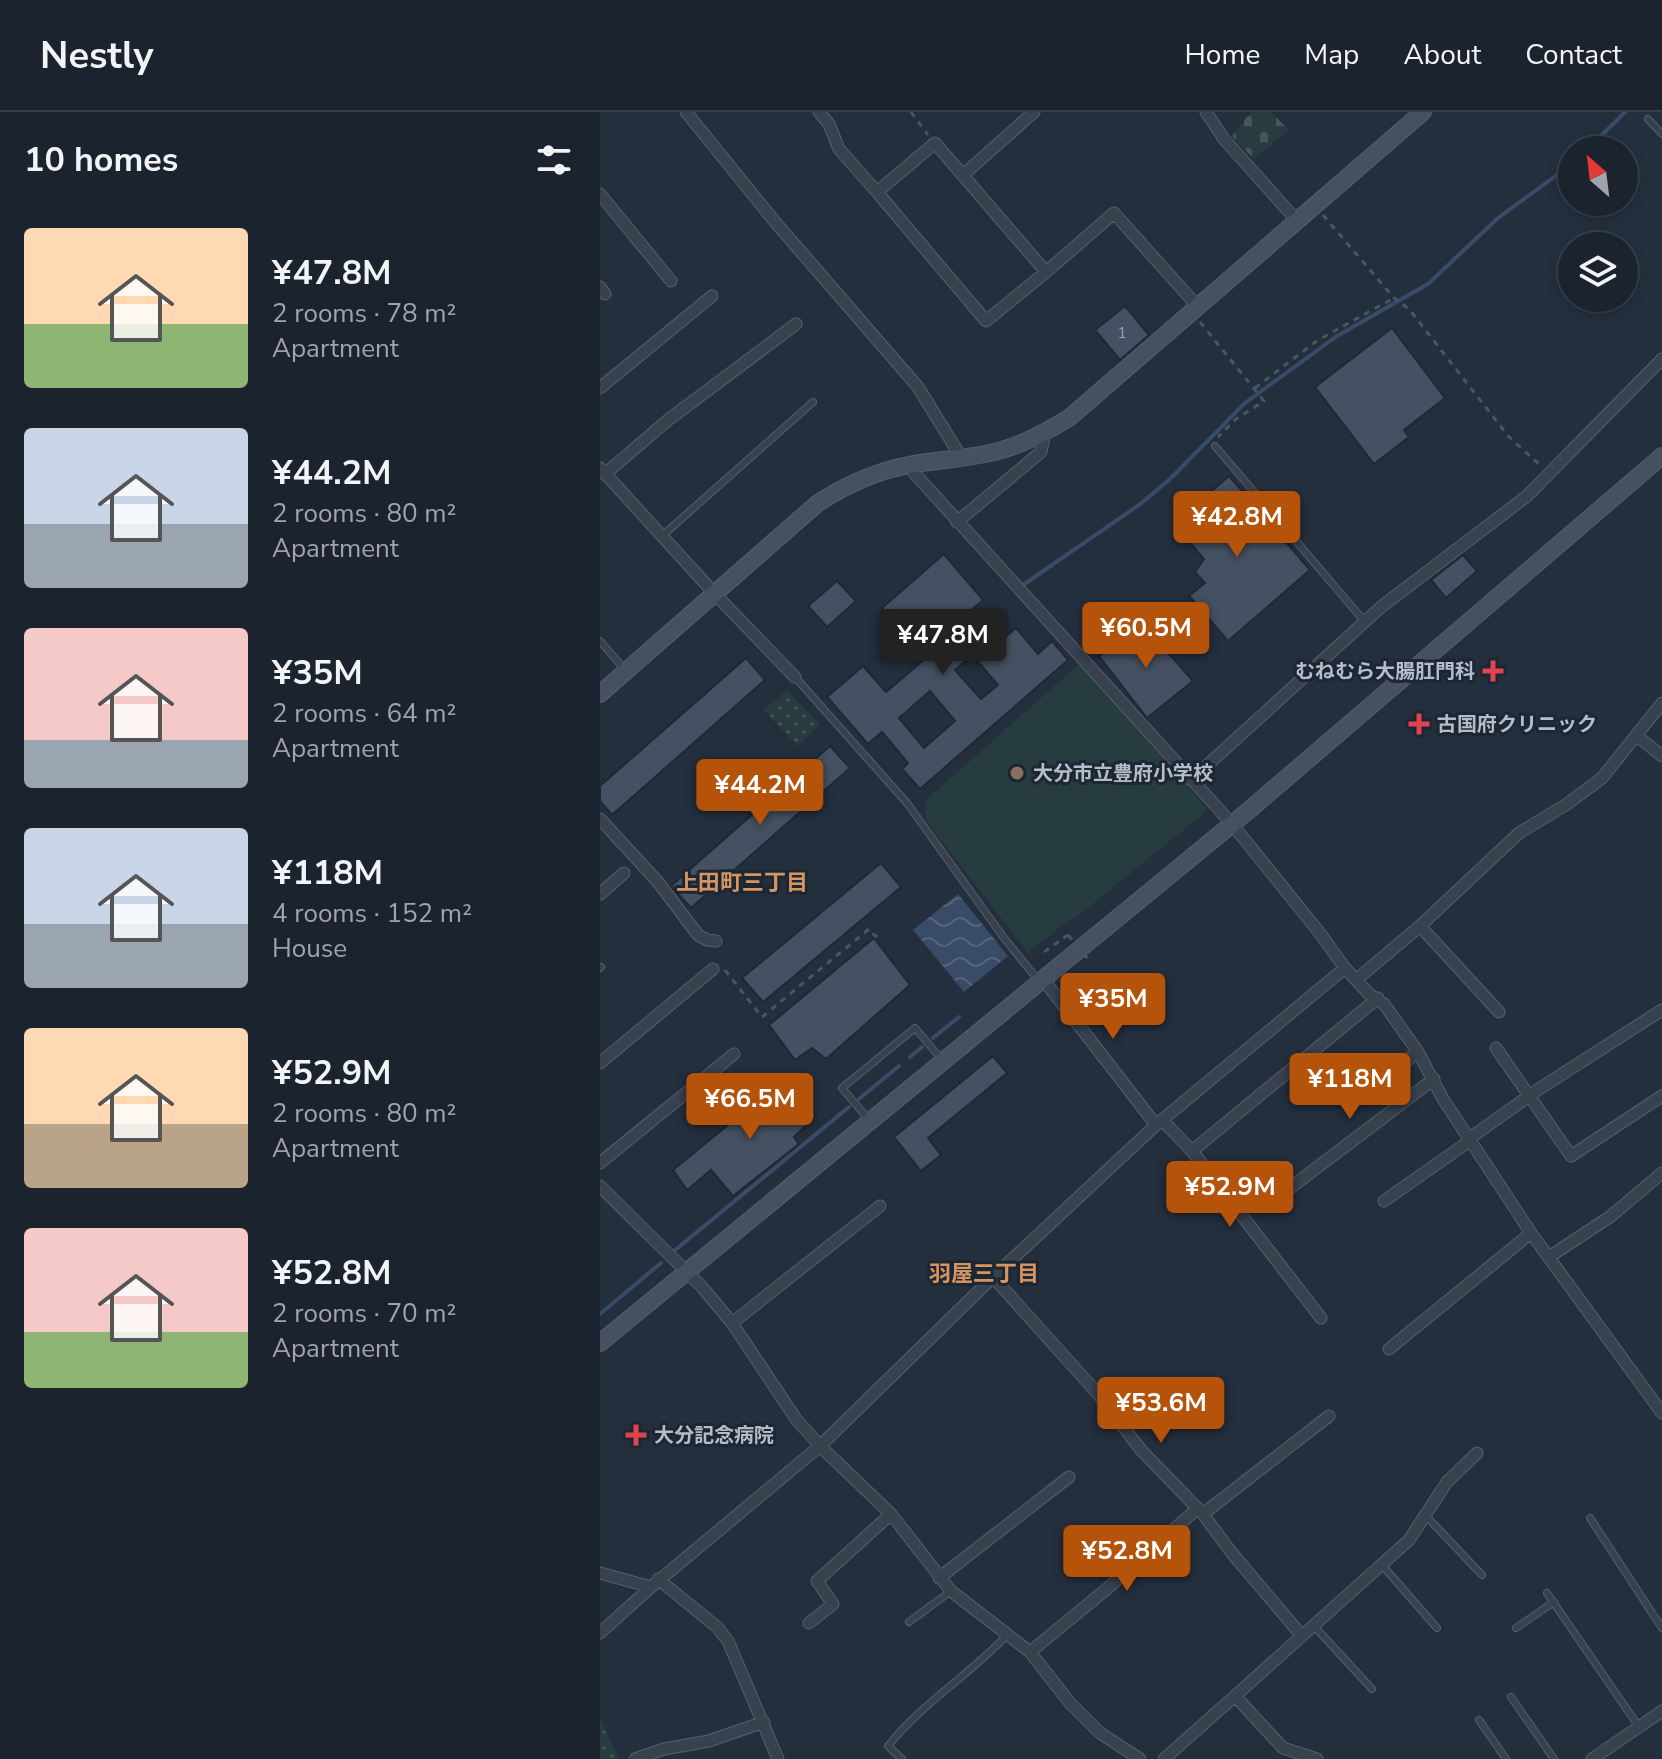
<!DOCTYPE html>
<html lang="en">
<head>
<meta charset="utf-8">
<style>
  body { margin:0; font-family:"Nunito Sans","Noto Sans JP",sans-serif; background:#282f3a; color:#f1f3f6; height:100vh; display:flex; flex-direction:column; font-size:30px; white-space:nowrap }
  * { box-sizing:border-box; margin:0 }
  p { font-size:26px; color:#a0a4aa }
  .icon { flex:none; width:44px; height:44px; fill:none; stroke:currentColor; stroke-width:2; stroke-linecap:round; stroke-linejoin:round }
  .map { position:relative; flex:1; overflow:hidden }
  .panel { display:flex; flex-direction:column; background:#1b232e; width:600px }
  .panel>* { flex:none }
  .needle { width:52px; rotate:332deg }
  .fabs { position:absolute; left:958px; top:24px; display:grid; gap:16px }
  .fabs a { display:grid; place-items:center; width:80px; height:80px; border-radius:50%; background:#1b232e; box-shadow:0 4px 12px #0003,0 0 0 2px #39404a; font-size:40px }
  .price { position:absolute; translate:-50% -68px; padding:0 18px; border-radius:8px; background:#b45309; color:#fff; font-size:26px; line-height:52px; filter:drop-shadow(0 2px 4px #0008) }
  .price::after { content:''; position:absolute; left:50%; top:48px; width:24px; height:18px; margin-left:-12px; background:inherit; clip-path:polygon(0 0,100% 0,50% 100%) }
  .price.active { background:#222; color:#fff }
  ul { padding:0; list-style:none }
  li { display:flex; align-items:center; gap:24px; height:200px; padding:0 24px }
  li span { display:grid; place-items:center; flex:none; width:224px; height:160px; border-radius:8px; color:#555 }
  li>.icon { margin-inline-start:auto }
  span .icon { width:96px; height:96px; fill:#fffc; stroke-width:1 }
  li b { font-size:34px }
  h2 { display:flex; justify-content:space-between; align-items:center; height:96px; padding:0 24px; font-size:34px }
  header { display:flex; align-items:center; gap:48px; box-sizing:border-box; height:112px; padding:0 40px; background:#1b232e; border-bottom:2px solid #39404a }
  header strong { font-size:38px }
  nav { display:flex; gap:44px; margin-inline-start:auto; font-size:28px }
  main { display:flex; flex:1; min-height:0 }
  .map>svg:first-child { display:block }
  .green { fill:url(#green-dots) }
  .cemetery { fill:url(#cemetery-stones) }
  .pitch { fill:#263c3f }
  .water { fill:url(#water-waves) }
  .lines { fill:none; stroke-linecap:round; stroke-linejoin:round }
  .stream { stroke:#394c67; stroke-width:4 }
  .building { fill:#455162; stroke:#1f2835; stroke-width:2; fill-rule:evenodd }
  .lane-casing { stroke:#565f6c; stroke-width:8 }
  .street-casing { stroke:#565f6c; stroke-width:13 }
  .secondary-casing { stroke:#565f6c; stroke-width:18 }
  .path { stroke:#44595c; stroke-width:3; stroke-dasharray:6 6; stroke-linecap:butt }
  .lane { stroke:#38414e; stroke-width:6 }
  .street { stroke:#38414e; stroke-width:11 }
  .secondary { stroke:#465061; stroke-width:16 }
  .path-bridge { stroke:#44595c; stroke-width:3; stroke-dasharray:6 6; stroke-linecap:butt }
  .health-dot { fill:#e0444e; stroke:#1d2633; stroke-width:3 }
  .education-dot { fill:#8d6e63; stroke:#1d2633; stroke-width:3 }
  .labels { text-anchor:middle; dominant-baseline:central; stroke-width:6; stroke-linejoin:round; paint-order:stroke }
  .number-label { font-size:16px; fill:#98a1af }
  .poi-label { font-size:20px; font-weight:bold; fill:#b4bcc9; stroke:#1d2633; text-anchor:start }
  .neighbourhood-label { font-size:22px; font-weight:bold; fill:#d59563; stroke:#1d2633 }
</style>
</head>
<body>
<header>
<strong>Nestly</strong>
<nav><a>Home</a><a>Map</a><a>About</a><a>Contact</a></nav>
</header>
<main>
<section class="panel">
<h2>10 homes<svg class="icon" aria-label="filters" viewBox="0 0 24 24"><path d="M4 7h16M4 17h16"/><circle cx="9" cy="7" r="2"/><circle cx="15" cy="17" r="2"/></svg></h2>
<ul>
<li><span style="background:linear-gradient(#ffd9b3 60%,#8fb573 0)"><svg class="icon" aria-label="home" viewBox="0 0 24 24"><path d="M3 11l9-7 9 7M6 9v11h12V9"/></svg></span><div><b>¥47.8M</b><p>2 rooms · 78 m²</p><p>Apartment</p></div></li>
<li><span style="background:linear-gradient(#c9d6e8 60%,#9aa5b1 0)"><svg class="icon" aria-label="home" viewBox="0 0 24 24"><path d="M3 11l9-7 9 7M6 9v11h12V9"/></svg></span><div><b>¥44.2M</b><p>2 rooms · 80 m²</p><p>Apartment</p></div></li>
<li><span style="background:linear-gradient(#f6c9c9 70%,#9aa5b1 0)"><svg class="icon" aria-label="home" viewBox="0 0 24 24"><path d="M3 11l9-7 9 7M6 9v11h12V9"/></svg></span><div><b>¥35M</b><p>2 rooms · 64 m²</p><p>Apartment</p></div></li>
<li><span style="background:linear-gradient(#c9d6e8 60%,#9aa5b1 0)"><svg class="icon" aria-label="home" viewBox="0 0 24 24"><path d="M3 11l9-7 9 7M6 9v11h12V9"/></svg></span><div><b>¥118M</b><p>4 rooms · 152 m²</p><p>House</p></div></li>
<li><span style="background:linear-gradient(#ffd9b3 60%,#b9a48a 0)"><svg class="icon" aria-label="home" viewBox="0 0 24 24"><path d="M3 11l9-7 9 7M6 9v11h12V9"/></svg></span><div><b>¥52.9M</b><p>2 rooms · 80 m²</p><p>Apartment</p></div></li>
<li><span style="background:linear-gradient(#f6c9c9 65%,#8fb573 0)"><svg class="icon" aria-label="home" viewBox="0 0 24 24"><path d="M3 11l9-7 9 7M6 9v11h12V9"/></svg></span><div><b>¥52.8M</b><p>2 rooms · 70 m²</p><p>Apartment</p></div></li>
</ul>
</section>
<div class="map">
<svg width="1062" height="1647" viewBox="0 0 1062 1647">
  <defs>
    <pattern id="green-dots" width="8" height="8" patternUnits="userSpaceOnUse" patternTransform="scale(2)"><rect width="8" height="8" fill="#263c3f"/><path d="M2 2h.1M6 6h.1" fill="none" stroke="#435659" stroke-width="1.8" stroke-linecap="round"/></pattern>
    <pattern id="cemetery-stones" width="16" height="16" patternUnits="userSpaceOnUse" patternTransform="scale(2)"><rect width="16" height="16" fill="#263c3f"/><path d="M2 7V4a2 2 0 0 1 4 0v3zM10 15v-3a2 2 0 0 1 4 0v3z" fill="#435659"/></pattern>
    <pattern id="water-waves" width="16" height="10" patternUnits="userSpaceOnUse" patternTransform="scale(2)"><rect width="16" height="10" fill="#394c67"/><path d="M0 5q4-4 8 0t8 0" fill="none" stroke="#53647b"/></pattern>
  </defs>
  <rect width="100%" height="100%" fill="#242f3e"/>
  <path class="green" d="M187 578 220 613 197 634 164 598Z
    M0 1606 19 1647H0Z"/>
  <path class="cemetery" d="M651 0H671L689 18 654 47 632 24Z"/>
  <path class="pitch" d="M480 551 608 698 478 804 464 812 428 841 326 709V688Z"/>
  <path class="water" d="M358 782 408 844 364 880 313 818Z"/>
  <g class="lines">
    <path class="stream" d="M987 38 1025 0
      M423 473 539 393 569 368 645 291 737 224 828 172 898 106 972 52
      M333 926 359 905
      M310 945 322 935
      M259 987 299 954
      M74 1139 249 995
      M0 1202 61 1151"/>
  </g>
  <path class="building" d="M525 194 549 223 520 248 495 218Z
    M792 216 845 286 804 318 809 325 774 352 715 275Z
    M629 364 710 458 628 529 589 484 605 471 595 460 604 447 574 412Z
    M344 442 383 488 360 508 381 532 384 530 391 537 416 516 438 542 452 529 468 548 320 677 302 657 308 651 282 620 268 632 227 585 263 554 286 580 326 546 282 496ZM372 543 398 573 381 587 355 558ZM330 579 355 609 324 636 299 606Z
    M863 443 877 459 846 486 831 468Z
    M237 469 256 489 227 515 208 494Z
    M542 511 593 569 547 606 499 544Z
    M146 546 165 568 12 703 0 689V674Z
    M230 634 250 656 91 796 71 774Z
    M281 751 301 775 163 890 142 866Z
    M274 826 310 873 226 947 212 936 195 948 169 913Z
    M393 944 407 961 328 1026 341 1043 321 1059 294 1025Z
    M184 967 216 1004 194 1025 199 1032 133 1084 111 1058 87 1078 73 1058Z"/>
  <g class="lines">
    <g class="lane-casing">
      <path id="lane" d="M1048 7 1062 22
        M615 334 765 510
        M62 424 213 290
        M0 529 26 559
        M195 565 307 691 404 826 438 868
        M0 856 1 855
        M270 1009 242 976 315 916 343 949
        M826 1404 882 1463
        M990 1406 1062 1516
        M782 1453 837 1516
        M947 1481 1039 1615
        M309 1510 351 1479
        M714 1514 772 1577
        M916 1516 954 1490
        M911 1585 954 1647
        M879 1608 906 1647
        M302 1647 288 1634C322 1591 371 1562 408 1522"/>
    </g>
    <g class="street-casing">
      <path id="street" d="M86 0 176 111 318 275 361 345
        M219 0 229 12 239 37 277 80 335 31 446 160 514 101 599 196
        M606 0 624 27 698 110
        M363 63 434 0
        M277 80 386 209 446 160
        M0 82 71 169
        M0 175 5 182
        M0 276 112 184
        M307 353 632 712 719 820 745 856 769 882 784 892 818 940 843 987 931 1121 1062 1301
        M0 356 114 481 195 565
        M5 362 68 308 196 212
        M357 410 441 340 445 321
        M1037 624 1062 644
        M591 668 781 495 927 384 1062 247
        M0 707 58 770 98 823 107 828 116 829
        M0 782 24 761
        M820 814 899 900
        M443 867 556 1013
        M756 868 820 814 919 721 967 692 1002 666 1062 591
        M896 936 971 1044 1062 984
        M0 951 113 857
        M754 988 818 940
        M562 1008 592 1039 721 1206
        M870 1026 939 977 1062 898
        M592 1039 778 886
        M0 1051 134 942
        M0 1074 102 1175 132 1211 196 1307 220 1334 291 1402 351 1479 430 1540 470 1591 500 1621 540 1647
        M686 1079 834 967
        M784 1089 871 1028
        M949 1145 1011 1104 1062 1061
        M393 1165 499 1283 541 1338 603 1402 631 1440 702 1524
        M132 1211 280 1094
        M789 1237 931 1121
        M603 1402 729 1304
        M0 1461 51 1475 220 1334 393 1165 556 1013 745 856
        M339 1466 469 1365
        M58 1467 117 1515 128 1529 178 1647
        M209 1511 233 1492 217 1469 291 1402
        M0 1521 51 1475
        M430 1540 509 1475 598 1396
        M635 1584 809 1428 847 1370 877 1341
        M35 1647 64 1637 109 1629 164 1610
        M564 1647 635 1584 683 1636 717 1647
        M992 1647 1062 1599"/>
    </g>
    <g class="secondary-casing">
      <path id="secondary" d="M0 582 218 391C246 373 277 359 309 353 340 347 372 347 402 338 426 331 447 319 469 306L823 0
        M0 1231 648 699 1062 344"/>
    </g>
    <path class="path" d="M311 0 328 23
      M723 103 794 186 809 197 909 325 940 353
      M600 210 664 289 636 307 618 325
      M655 276 718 228 794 186
      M444 840 468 823
      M125 858 162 905 269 817 275 824H283"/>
    <use href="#lane" class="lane"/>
    <use href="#street" class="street"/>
    <use href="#secondary" class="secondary"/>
    <path class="path-bridge" d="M468 823 488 847"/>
  </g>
  <g class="health-dot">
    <path d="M889 547h8v8h8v8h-8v8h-8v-8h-8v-8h8z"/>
    <path d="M815 600h8v8h8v8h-8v8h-8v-8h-8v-8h8z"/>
    <path d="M32 1311h8v8h8v8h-8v8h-8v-8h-8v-8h8z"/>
  </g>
  <circle class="education-dot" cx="417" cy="661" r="8"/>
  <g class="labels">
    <g class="number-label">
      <text x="522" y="221">1</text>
    </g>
    <g class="poi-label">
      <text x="875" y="559" text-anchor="end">むねむら大腸肛門科</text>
      <text x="837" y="612">古国府クリニック</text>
      <text x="433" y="661">大分市立豊府小学校</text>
      <text x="54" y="1323">大分記念病院</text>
    </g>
    <g class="neighbourhood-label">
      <text x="142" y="771">上田町三丁目</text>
      <text x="384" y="1162">羽屋三丁目</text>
    </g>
  </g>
</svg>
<div class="fabs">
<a><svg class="needle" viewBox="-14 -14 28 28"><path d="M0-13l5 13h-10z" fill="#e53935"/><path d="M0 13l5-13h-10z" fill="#a0a4aa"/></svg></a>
<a><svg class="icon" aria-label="layers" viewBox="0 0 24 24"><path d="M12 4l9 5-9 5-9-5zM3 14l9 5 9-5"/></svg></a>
</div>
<b class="price" style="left:637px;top:447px">¥42.8M</b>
<b class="price" style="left:546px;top:558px">¥60.5M</b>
<b class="price active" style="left:343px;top:565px">¥47.8M</b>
<b class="price" style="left:160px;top:715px">¥44.2M</b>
<b class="price" style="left:513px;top:929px">¥35M</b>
<b class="price" style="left:750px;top:1009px">¥118M</b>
<b class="price" style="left:150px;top:1029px">¥66.5M</b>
<b class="price" style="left:630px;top:1117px">¥52.9M</b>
<b class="price" style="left:561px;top:1333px">¥53.6M</b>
<b class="price" style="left:527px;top:1481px">¥52.8M</b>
</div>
</main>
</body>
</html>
